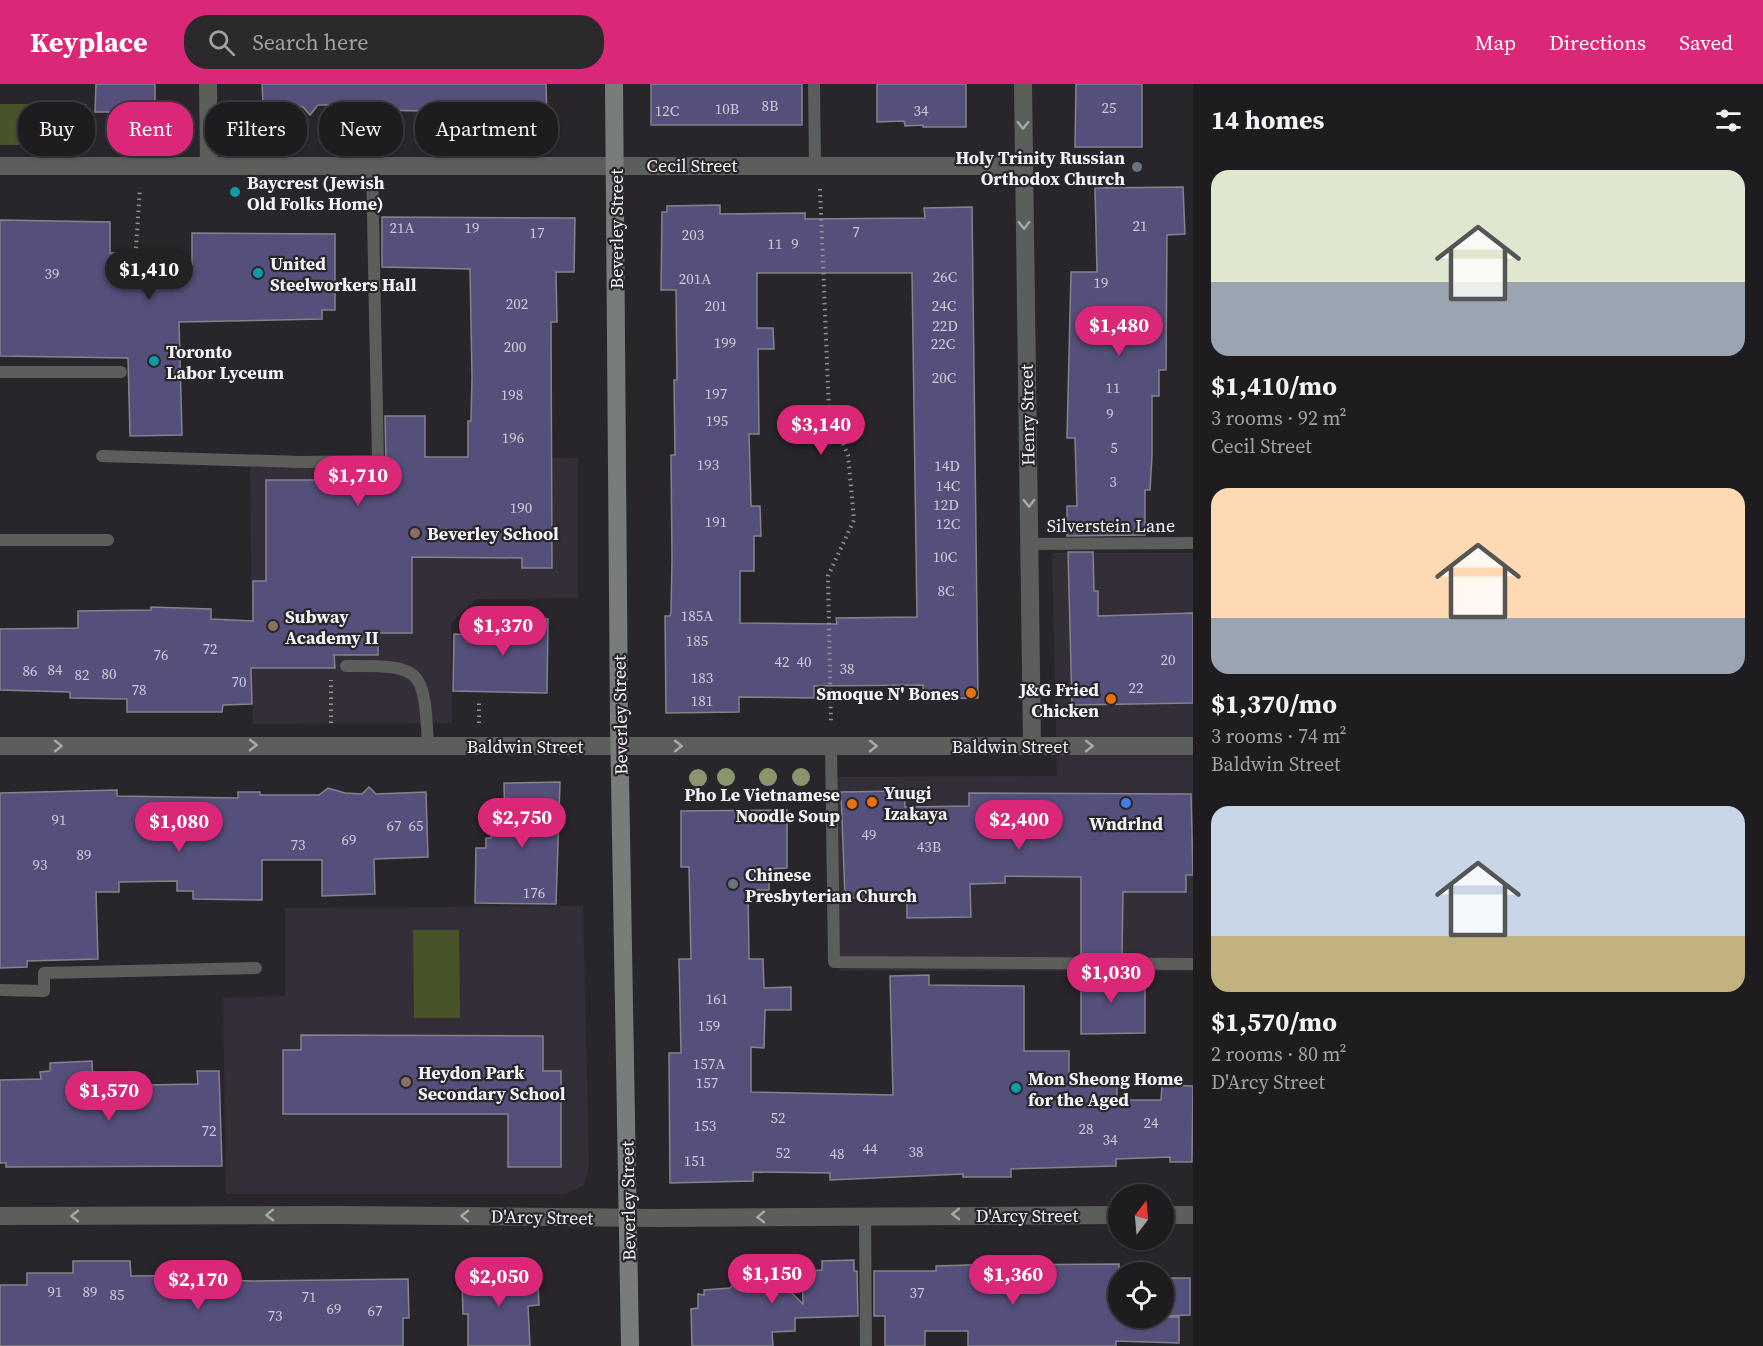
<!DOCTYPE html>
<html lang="en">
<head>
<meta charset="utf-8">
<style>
  body { margin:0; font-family:"Source Serif 4",serif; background:#2c292d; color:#f1f3f6; height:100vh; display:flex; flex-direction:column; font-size:22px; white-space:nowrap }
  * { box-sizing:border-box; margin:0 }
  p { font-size:20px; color:#a1a1a5 }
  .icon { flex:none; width:33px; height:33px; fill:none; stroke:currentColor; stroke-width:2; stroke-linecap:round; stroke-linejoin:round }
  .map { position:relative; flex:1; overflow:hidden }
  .panel { display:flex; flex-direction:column; background:#1f1c20; width:570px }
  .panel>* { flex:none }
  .guide { position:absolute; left:18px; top:18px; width:570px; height:54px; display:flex; gap:12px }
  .needle { width:39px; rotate:16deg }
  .fabs { position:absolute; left:1108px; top:1100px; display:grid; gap:12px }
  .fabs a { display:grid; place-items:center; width:66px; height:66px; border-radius:50%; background:#1f1c20; box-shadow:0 2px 4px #0004,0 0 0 2px #3c3a3e; font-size:30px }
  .price { position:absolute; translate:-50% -51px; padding:0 14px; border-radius:21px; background:#db2777; color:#fff; font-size:20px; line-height:39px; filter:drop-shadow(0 2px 3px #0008) }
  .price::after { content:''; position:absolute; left:50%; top:36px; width:18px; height:14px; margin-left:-9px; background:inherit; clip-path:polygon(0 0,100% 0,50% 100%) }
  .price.active { background:#222; color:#fff }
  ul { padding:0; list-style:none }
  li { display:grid; align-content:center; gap:12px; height:318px; padding:0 18px }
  li span { display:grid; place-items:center; height:186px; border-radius:18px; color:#555 }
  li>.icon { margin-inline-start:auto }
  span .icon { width:108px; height:108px; fill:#fffc; stroke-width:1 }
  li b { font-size:26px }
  h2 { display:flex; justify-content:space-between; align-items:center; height:72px; padding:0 18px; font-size:26px }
  .chip { padding:0 21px; border-radius:24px; background:#1f1c20; box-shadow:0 2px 4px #0004,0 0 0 2px #3c3a3e; font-size:21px; line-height:54px }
  .chip.active { background:#db2777; color:#fff }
  header { display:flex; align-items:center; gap:36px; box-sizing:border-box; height:84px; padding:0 30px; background:#db2777; color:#fff }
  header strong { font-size:28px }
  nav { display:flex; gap:33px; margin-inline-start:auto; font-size:21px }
  .search { width:420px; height:54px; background:#2c292d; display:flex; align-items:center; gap:15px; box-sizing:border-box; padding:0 21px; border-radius:24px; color:#a1a1a5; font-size:22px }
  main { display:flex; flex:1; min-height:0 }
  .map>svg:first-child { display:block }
  .built { fill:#342e39 }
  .green { fill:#485329 }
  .building { fill:#55507b; stroke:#83838a; stroke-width:1.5; fill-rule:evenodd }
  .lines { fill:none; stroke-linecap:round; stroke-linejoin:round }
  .path { stroke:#939195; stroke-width:4; stroke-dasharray:1.5 4.5; stroke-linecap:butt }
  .lane { stroke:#5c5e5c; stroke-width:12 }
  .street { stroke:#5c5e5c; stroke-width:18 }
  .secondary { stroke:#797d7a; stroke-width:18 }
  .tree { fill:#8a946d }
  .oneway { stroke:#a8a8a9 }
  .worship-dot { fill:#6b7280; stroke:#29262b; stroke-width:2 }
  .culture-dot { fill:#0f9aa8; stroke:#29262b; stroke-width:2 }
  .education-dot { fill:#8d6e63; stroke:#29262b; stroke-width:2 }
  .food-dot { fill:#e8710a; stroke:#29262b; stroke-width:2 }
  .shop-dot { fill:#3f7fe0; stroke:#29262b; stroke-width:2 }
  .labels { text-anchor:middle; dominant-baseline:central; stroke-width:4.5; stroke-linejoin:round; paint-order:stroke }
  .number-label { font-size:15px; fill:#cccad7 }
  .poi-label { font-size:18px; font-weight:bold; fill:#f4f2f6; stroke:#29262b; text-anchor:start }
  .street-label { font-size:18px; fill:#f4f2f6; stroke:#29262b }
</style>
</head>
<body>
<header>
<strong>Keyplace</strong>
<div class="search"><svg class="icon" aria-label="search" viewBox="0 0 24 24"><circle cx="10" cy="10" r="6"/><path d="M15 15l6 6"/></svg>Search here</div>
<nav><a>Map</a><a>Directions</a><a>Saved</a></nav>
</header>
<main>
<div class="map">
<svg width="1193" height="1262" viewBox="0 0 1193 1262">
  <rect width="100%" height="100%" fill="#29262b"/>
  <path class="built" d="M386 373 578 374V514L476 515 451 539 452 639 253 640 250 383H385Z
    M1052 469H1193V887H839L836 693 1057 692Z
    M583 822 589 1082 583 1102 565 1110H226L223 914 285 912V824Z"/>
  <path class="green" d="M0 20H87V61H0Z
    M413 846H459L460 934H414Z"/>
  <path class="building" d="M96 0H155V28H95Z
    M262 0H546L547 35 420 36V27L381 26 376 20 358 21 350 31 341 21H318L310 31 303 23H281L274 30 263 18Z
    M651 0H802V41H651Z
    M877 0H966V43H923V41L905 42 904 37 877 38Z
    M1076 0H1142V63H1075Z
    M1183 103 1185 150 1167 151 1166 286H1159V312H1152V372L1150 406H1145V451L1067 452V422H1077L1075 354H1067L1071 188H1097L1095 104Z
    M720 121V130L805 129V135L925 134 924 124 972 123 978 614 923 615V601L814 602V614L739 613V628L666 629 665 532H670L671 528 672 475 671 371H675L674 296H677L676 206H661L662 128H667V122ZM757 189H912L917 533 836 534 837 540 740 539V487H754V452H761L760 422H751L749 350H759L758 265H774L773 244H757Z
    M382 133 575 134 574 188H556L557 238H551L552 484H522V474L412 473V549H378V571H334L335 584H251L252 620 223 621 222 628H127V615L70 614V608L0 606V545L78 544V527L151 526V523L211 525V535L253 537V497H266V396H336V386L386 383 385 332H425V373H468V337H471L472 294 470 185 382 183Z
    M0 136 110 138V169H116V202L181 201V180H192V149L335 150V226H322V235L179 238 182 351 130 352 128 274 0 272Z
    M1068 468H1093L1094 507H1098V532L1193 529V619L1072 621Z
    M478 533 548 535 547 609 453 607 454 550 477 551Z
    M560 698 556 820 475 819 476 764H486V754H491V751H505L504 699Z
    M369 703 376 710 426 708 428 773 374 775 375 810 322 812V776H262V816L193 815V807H177V797L119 798V808H96L98 875 27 877V883L0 884V709L117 706V712L238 714V708H260V711H319L328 704 345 709 362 710Z
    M904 707 905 723 969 722V709L1191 710 1193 791H1186V808H1123L1122 871H1081V793L1005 792V799L970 800 971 833 907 834V813L845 814 841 708Z
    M787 726V784L769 785V806H748L749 875H763L764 904 791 903V926H765L764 964 751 963V1008L893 1011 890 892 929 891V901L1024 902V967H1069V992L1117 993V1016H1161L1162 1001 1193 1002 1192 1078H1170V1073L1116 1075V1082L1011 1085V1093H963V1090L830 1096V1089L753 1088V1097L670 1099 669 969H681L679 875H691L689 783H681V727Z
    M1081 888H1122V899H1145V949L1081 950Z
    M301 951 543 952V987H561V1083H508V1030H283V966H301Z
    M92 977 93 1002 198 1000 197 987H219L222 1082 6 1083V1079H0V996L41 995 40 988 50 987V979Z
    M854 1176V1187H857L858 1232 795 1234V1247L772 1248 773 1262H692L691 1225 698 1224V1210L704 1211V1206L730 1204 747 1182 763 1181 803 1220 802 1187 822 1186V1177Z
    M73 1177H130L131 1192 223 1191V1196L252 1197 408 1195 409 1234H403V1262H0V1201H27V1189H73Z
    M1119 1180V1233H1179V1259L1116 1257V1262H968V1247H925V1262H885V1232H874V1187H936V1182L968 1181Z
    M533 1189 538 1199 539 1221 528 1222 530 1262H468V1230H463L462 1198 468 1190Z
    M1164 1194H1190V1231L1164 1232Z"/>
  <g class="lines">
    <path class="path" d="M820 105 829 328 848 371 854 436 828 492 831 639
      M134 194 140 104
      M151 203 152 193
      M331 639V596
      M479 639V618"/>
    <path class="lane" d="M814 0 815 81
      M0 288H121
      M102 372 301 378 378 377 372 82
      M0 456H108
      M1029 460 1193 459
      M346 582C423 581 424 584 428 661
      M831 662 834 878 1193 880
      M0 906 44 907V889L256 884
      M865 1131 866 1262"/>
    <path class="street" d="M208 0 209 81
      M1023 0 1032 662
      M0 82H1024
      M0 662H1193
      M1164 1131H1193
      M0 1132 335 1131 659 1134 1119 1131"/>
    <path class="secondary" d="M614 0 619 637 630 1262"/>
  </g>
  <g class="tree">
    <circle cx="726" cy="693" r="9"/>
    <circle cx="768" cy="693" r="9"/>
    <circle cx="801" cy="693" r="9"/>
    <circle cx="698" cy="694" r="9"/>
  </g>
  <defs><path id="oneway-chevron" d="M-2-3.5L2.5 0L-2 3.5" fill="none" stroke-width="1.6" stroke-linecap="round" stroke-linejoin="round" transform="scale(1.5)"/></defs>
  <g class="oneway">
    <use href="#oneway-chevron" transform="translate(1023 41) rotate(90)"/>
    <use href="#oneway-chevron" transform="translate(1024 141) rotate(89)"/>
    <use href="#oneway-chevron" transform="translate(1029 419) rotate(89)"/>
    <use href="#oneway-chevron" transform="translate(253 661)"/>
    <use href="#oneway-chevron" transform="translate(58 662)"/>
    <use href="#oneway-chevron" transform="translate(678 662)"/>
    <use href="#oneway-chevron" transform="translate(873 662)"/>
    <use href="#oneway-chevron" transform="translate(1089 662)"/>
    <use href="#oneway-chevron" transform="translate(956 1130) rotate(-180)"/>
    <use href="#oneway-chevron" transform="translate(270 1131) rotate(179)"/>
    <use href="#oneway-chevron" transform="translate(75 1132) rotate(180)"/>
    <use href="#oneway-chevron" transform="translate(465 1132) rotate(-179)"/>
    <use href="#oneway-chevron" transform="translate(761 1133) rotate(179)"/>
  </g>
  <g class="worship-dot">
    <circle cx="1137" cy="83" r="6"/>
    <circle cx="733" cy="800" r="6"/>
  </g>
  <g class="culture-dot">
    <circle cx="235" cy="108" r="6"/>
    <circle cx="258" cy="189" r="6"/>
    <circle cx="154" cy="277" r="6"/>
    <circle cx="1016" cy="1004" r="6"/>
  </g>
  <g class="education-dot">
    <circle cx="415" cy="449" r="6"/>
    <circle cx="273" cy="542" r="6"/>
    <circle cx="406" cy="998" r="6"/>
  </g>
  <g class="food-dot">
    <circle cx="971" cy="609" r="6"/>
    <circle cx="1111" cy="615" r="6"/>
    <circle cx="872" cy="718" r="6"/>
    <circle cx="852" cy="720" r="6"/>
  </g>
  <circle class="shop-dot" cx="1126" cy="719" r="6"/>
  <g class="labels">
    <g class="number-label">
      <text x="770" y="21">8B</text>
      <text x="1109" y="23">25</text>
      <text x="727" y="24">10B</text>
      <text x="667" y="26">12C</text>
      <text x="921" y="26">34</text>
      <text x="1140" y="141">21</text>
      <text x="402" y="143">21A</text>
      <text x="472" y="143">19</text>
      <text x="856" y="147">7</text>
      <text x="537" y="148">17</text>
      <text x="693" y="150">203</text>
      <text x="775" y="159">11</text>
      <text x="795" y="159">9</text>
      <text x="52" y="189">39</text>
      <text x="945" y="192">26C</text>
      <text x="695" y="194">201A</text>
      <text x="1101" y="198">19</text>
      <text x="517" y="219">202</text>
      <text x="716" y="221">201</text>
      <text x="944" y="221">24C</text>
      <text x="945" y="241">22D</text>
      <text x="725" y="258">199</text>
      <text x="943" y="259">22C</text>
      <text x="515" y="262">200</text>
      <text x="944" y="293">20C</text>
      <text x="1113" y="303">11</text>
      <text x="716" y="309">197</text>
      <text x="512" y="310">198</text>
      <text x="1110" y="329">9</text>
      <text x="717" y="336">195</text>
      <text x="513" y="353">196</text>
      <text x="1114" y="363">5</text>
      <text x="708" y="380">193</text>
      <text x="947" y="381">14D</text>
      <text x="1113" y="397">3</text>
      <text x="948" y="401">14C</text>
      <text x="946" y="420">12D</text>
      <text x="521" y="423">190</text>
      <text x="716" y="437">191</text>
      <text x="948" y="439">12C</text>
      <text x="945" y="472">10C</text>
      <text x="946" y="506">8C</text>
      <text x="697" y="531">185A</text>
      <text x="697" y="556">185</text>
      <text x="210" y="564">72</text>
      <text x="161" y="570">76</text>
      <text x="1168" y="575">20</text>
      <text x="782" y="577">42</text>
      <text x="804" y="577">40</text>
      <text x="847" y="584">38</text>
      <text x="55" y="585">84</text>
      <text x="30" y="586">86</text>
      <text x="109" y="589">80</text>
      <text x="82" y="590">82</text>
      <text x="702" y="593">183</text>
      <text x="239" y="597">70</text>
      <text x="1136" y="603">22</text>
      <text x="139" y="605">78</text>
      <text x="702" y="616">181</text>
      <text x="59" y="735">91</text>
      <text x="394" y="741">67</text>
      <text x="416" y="741">65</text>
      <text x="869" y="750">49</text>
      <text x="349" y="755">69</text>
      <text x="298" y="760">73</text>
      <text x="929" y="762">43B</text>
      <text x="84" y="770">89</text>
      <text x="40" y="780">93</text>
      <text x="534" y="808">176</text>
      <text x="717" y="914">161</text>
      <text x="709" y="941">159</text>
      <text x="709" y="979">157A</text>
      <text x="707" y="998">157</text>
      <text x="778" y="1033">52</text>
      <text x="1151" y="1038">24</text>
      <text x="705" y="1041">153</text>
      <text x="1086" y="1044">28</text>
      <text x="209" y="1046">72</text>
      <text x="1110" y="1055">34</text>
      <text x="870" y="1064">44</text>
      <text x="916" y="1067">38</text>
      <text x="783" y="1068">52</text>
      <text x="837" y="1069">48</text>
      <text x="695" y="1076">151</text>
      <text x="55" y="1207">91</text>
      <text x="90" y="1207">89</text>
      <text x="917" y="1208">37</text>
      <text x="117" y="1210">85</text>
      <text x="309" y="1212">71</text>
      <text x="334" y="1224">69</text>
      <text x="375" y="1226">67</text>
      <text x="275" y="1231">73</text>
    </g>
    <g class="poi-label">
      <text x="1125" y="73" text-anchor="end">Holy Trinity Russian<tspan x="1125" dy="21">Orthodox Church</tspan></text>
      <text x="247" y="98">Baycrest (Jewish<tspan x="247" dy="21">Old Folks Home)</tspan></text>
      <text x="270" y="179">United<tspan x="270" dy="21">Steelworkers Hall</tspan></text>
      <text x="166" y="267">Toronto<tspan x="166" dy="21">Labor Lyceum</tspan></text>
      <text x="427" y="449">Beverley School</text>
      <text x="285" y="532">Subway<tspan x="285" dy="21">Academy II</tspan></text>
      <text x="1099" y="605" text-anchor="end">J&amp;G Fried<tspan x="1099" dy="21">Chicken</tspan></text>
      <text x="959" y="609" text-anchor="end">Smoque N' Bones</text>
      <text x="884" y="708">Yuugi<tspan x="884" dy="21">Izakaya</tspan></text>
      <text x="840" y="710" text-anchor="end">Pho Le Vietnamese<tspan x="840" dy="21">Noodle Soup</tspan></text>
      <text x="1126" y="739" text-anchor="middle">Wndrlnd</text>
      <text x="745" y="790">Chinese<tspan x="745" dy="21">Presbyterian Church</tspan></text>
      <text x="418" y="988">Heydon Park<tspan x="418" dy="21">Secondary School</tspan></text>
      <text x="1028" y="994">Mon Sheong Home<tspan x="1028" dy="21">for the Aged</tspan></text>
    </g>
    <g class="street-label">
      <text x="692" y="81">Cecil Street</text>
      <text transform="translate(616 145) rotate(-90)">Beverley Street</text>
      <text transform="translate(1027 331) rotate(-91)">Henry Street</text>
      <text x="1111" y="441">Silverstein Lane</text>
      <text transform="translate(620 631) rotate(-91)">Beverley Street</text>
      <text x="525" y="662">Baldwin Street</text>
      <text x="1010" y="662">Baldwin Street</text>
      <text transform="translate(628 1117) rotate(-91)">Beverley Street</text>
      <text x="1027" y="1131">D'Arcy Street</text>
      <text transform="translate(542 1133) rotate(1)">D'Arcy Street</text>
    </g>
  </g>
</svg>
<div class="fabs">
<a><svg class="needle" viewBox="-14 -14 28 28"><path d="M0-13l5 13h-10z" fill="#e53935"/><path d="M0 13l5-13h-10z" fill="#a1a1a5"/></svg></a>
<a><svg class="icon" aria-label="locate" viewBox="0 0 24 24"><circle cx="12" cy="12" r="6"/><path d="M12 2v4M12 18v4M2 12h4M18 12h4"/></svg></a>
</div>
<b class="price active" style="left:149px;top:217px">$1,410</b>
<b class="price" style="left:1119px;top:273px">$1,480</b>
<b class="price" style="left:821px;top:372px">$3,140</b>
<b class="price" style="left:358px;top:423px">$1,710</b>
<b class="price" style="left:503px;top:573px">$1,370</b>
<b class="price" style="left:522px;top:765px">$2,750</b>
<b class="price" style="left:1019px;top:767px">$2,400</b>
<b class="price" style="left:179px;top:769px">$1,080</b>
<b class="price" style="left:1111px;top:920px">$1,030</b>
<b class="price" style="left:109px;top:1038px">$1,570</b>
<b class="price" style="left:772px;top:1221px">$1,150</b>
<b class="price" style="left:1013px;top:1222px">$1,360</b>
<b class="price" style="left:499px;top:1224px">$2,050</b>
<b class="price" style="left:198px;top:1227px">$2,170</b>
<div class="guide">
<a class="chip">Buy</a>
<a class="chip active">Rent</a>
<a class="chip">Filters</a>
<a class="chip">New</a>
<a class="chip">Apartment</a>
</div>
</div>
<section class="panel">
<h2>14 homes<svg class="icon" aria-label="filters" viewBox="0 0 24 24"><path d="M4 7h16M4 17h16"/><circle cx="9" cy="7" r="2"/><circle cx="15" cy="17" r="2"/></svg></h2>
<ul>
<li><span style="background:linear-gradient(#dfe7d0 60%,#9aa5b1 0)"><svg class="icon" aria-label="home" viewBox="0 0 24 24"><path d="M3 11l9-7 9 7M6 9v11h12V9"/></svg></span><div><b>$1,410/mo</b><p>3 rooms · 92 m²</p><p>Cecil Street</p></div></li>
<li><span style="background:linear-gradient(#ffd9b3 70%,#9aa5b1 0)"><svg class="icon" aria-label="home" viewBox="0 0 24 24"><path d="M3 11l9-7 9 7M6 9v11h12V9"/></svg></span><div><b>$1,370/mo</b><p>3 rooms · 74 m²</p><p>Baldwin Street</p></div></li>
<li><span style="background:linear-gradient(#c9d6e8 70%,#c2b280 0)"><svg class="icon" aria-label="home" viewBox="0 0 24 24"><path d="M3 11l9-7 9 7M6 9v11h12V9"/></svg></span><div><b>$1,570/mo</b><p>2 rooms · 80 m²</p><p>D'Arcy Street</p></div></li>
</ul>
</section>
</main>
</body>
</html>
